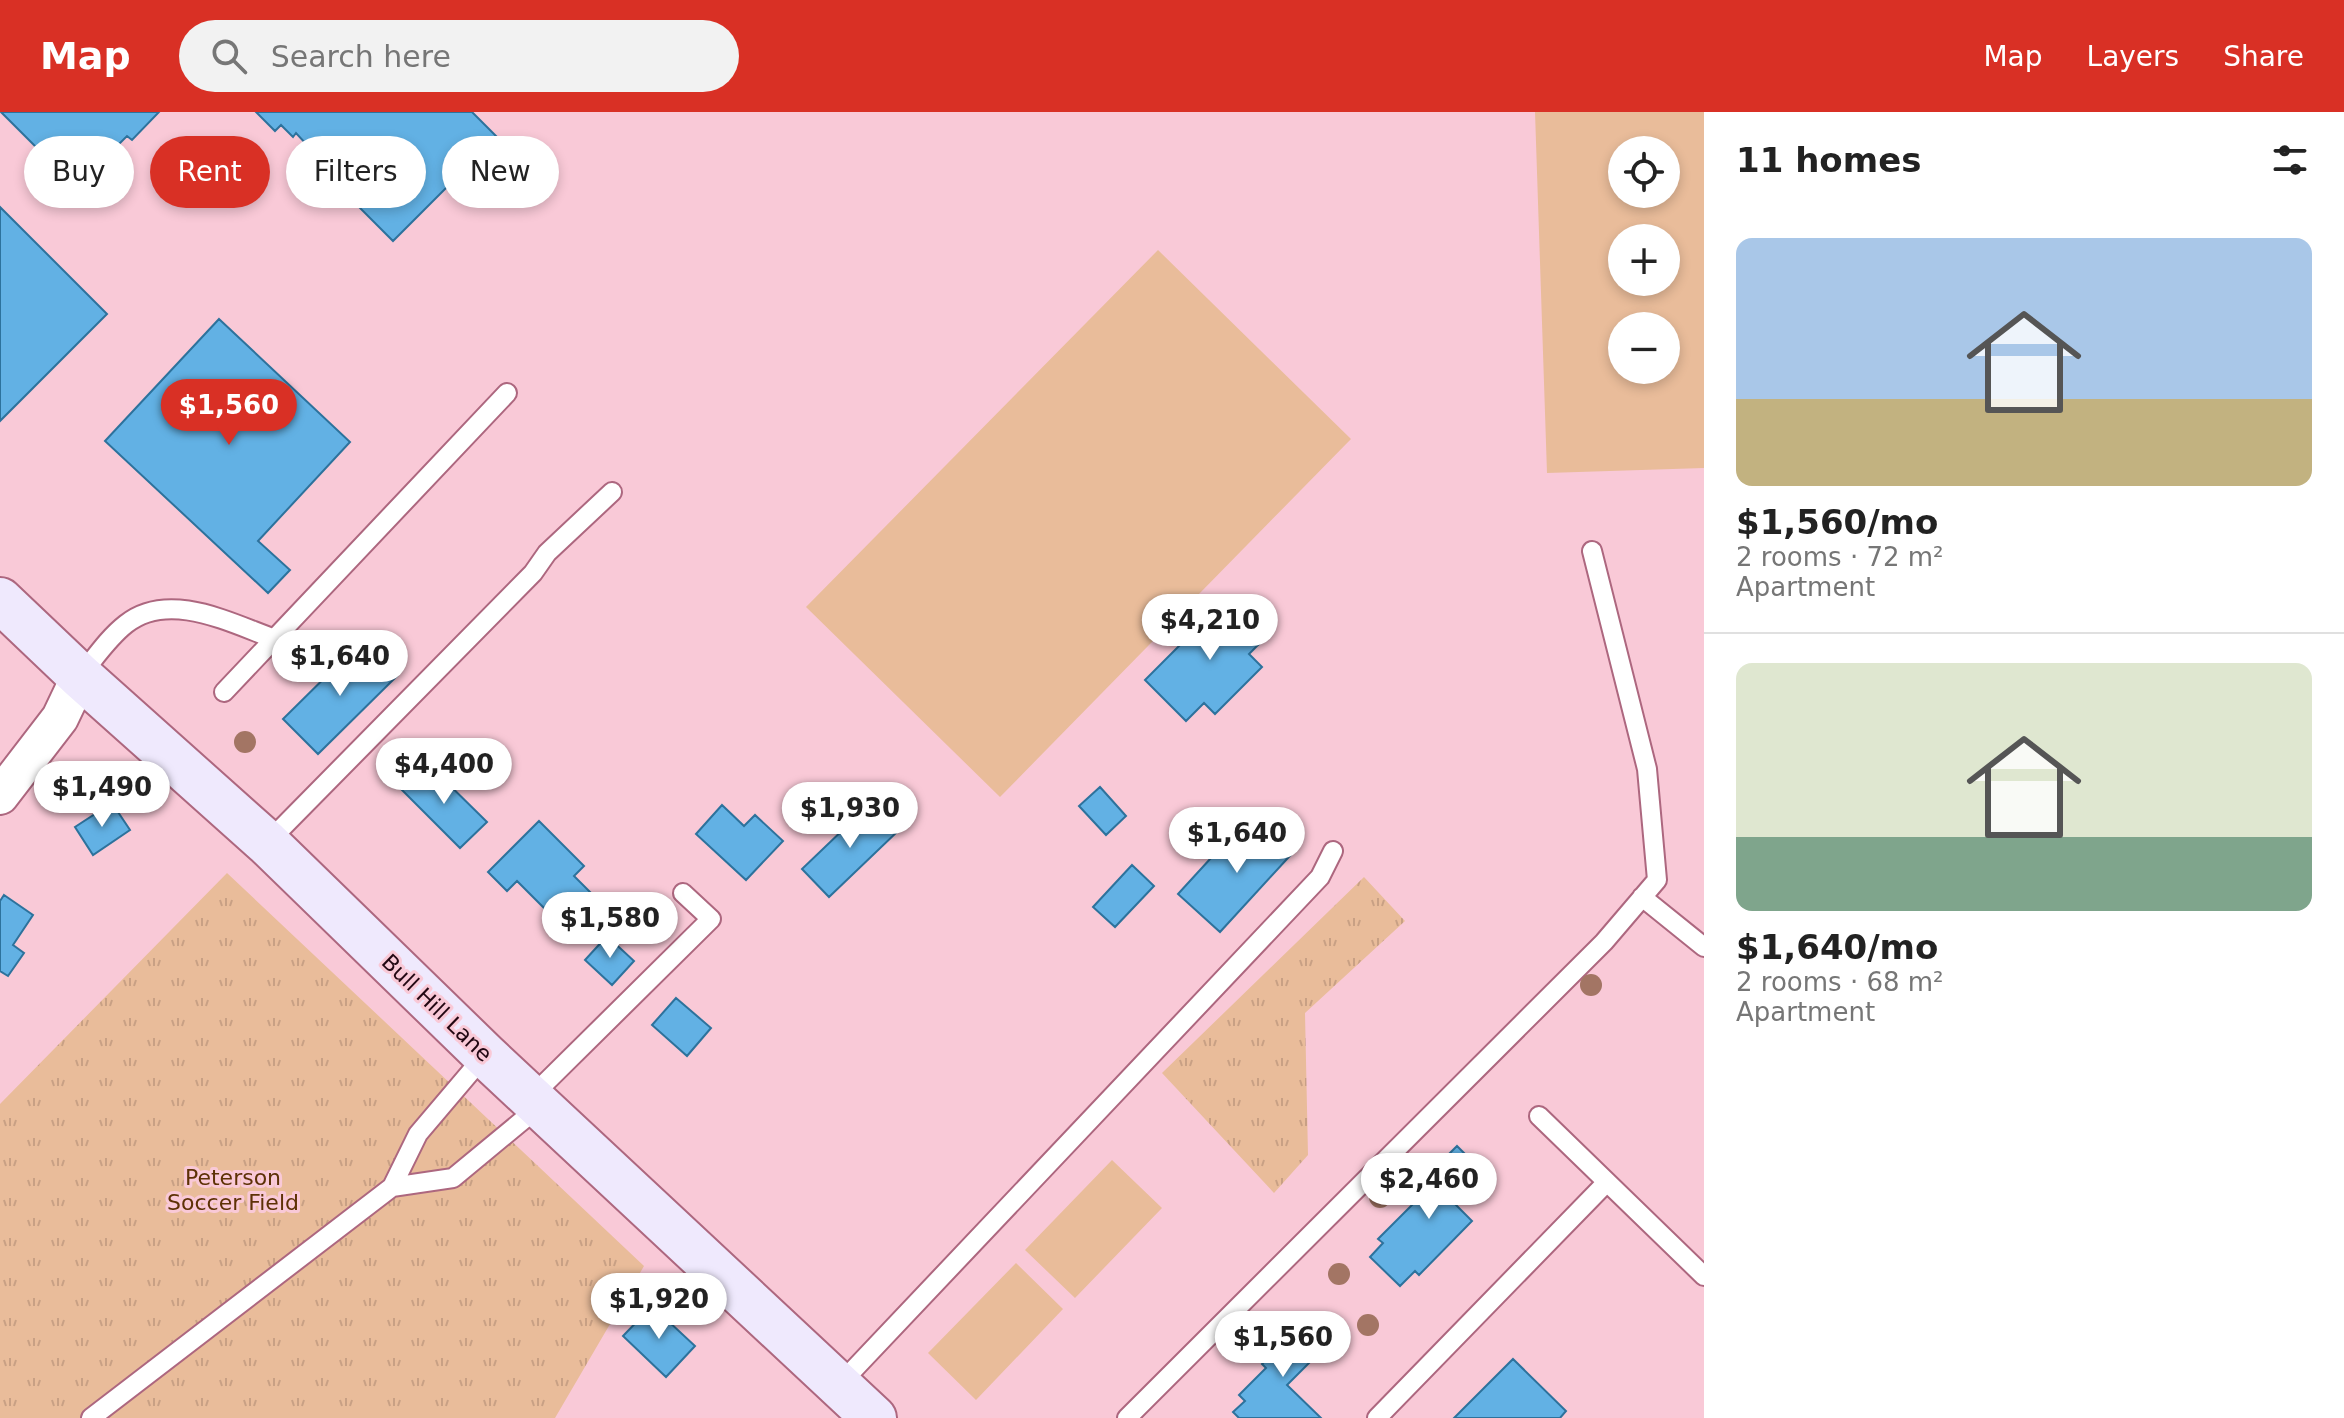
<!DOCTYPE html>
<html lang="en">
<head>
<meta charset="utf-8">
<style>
  body { margin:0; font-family:"DejaVu Sans",sans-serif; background:#f2f2f2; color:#222; height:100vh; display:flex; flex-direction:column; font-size:30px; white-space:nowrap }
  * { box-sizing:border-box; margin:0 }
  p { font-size:26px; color:#767676 }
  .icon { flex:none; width:44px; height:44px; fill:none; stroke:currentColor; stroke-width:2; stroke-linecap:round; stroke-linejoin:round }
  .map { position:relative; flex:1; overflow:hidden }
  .drawer { display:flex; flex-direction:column; background:#fff; width:640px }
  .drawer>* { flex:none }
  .top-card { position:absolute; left:24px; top:24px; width:760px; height:72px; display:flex; gap:16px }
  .buttons { position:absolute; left:1608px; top:24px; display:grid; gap:16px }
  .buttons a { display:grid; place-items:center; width:72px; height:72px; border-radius:50%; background:#fff; box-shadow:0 4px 12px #0003; font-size:40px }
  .price { position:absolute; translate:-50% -68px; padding:0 18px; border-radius:28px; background:#fff; color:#222; font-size:26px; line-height:52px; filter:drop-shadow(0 2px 4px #0008) }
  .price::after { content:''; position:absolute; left:50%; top:48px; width:24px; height:18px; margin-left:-12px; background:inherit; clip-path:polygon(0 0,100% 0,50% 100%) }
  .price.on { background:#d93025; color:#fff }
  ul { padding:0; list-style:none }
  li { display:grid; align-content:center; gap:16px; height:424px; padding:0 32px }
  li+li { border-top:2px solid #e0e0e0 }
  li span { display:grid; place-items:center; height:248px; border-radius:16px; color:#555 }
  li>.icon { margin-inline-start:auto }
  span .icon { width:144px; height:144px; fill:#fffc; stroke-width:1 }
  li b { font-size:34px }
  h2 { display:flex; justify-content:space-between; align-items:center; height:96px; padding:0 32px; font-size:34px }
  .chip { padding:0 28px; border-radius:36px; background:#fff; box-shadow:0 4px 12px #0003; font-size:28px; line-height:72px }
  .chip.on { background:#d93025; color:#fff }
  header { display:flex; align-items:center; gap:48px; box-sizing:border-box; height:112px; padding:0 40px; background:#d93025; color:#fff }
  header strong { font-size:38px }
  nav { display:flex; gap:44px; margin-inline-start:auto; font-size:28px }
  .search { width:560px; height:72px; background:#f2f2f2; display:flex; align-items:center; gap:20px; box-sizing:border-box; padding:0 28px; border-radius:44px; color:#767676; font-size:30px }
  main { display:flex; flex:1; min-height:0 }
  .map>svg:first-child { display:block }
  .grass { fill:url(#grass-tufts) }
  .pitch { fill:#e9bc9a; fill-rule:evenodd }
  .building { fill:#62b1e4; stroke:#2d729c; stroke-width:2 }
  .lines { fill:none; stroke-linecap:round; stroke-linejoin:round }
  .lane-casing { stroke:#ad677f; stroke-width:22 }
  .street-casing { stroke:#ad677f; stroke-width:40 }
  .secondary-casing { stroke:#ad677f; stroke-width:48 }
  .lane { stroke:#fff; stroke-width:18 }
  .street { stroke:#fff; stroke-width:36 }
  .secondary { stroke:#efe9fd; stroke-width:44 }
  .tree { fill:#a37564 }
  .labels { text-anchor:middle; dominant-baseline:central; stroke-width:6; stroke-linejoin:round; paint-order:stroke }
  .street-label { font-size:22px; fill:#220712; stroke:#f9c9d7 }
  .park-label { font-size:22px; fill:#5d3105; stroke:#f9c9d7 }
</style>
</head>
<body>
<header>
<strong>Map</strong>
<div class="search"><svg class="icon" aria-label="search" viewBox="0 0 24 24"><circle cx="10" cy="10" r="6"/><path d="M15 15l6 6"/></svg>Search here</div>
<nav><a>Map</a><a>Layers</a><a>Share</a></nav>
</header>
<main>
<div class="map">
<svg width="1704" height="1306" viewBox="0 0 1704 1306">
  <defs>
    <pattern id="grass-tufts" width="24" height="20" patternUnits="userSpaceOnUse" patternTransform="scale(2)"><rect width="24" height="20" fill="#e9bc9a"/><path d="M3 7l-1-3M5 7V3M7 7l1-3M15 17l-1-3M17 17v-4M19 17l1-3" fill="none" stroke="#c8a084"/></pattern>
  </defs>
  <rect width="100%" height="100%" fill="#f9c9d7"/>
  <path class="grass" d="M227 761 644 1154 555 1306H0V992Z
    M1364 765 1405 809 1305 901 1308 1043 1274 1081 1162 961Z"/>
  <path class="pitch" d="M1535 0H1704V356L1547 361ZM1666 38V82H1622V38ZM1666 126V170H1622V126ZM1666 214V258H1622V214Z
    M1158 138 1351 327 1000 685 806 495Z
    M1112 1048 1162 1096 1075 1186 1025 1138Z
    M1016 1151 1063 1197 976 1288 928 1241Z"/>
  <path class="building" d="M1 0H159L132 28 127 24 118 33 127 42 85 84Z
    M256 0H472L497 25 393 129 360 96 367 88 353 74 345 81 303 39 308 34 296 21 293 25 281 13 275 19Z
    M0 95 107 202 0 309Z
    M219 207 350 330 258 429 290 458 268 481 105 329Z
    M1229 484 1268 523 1249 542 1262 555 1215 602 1204 591 1186 609 1145 568Z
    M362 529 397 564 318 642 283 607Z
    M427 651 487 710 460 736 401 677Z
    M1100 675 1126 704 1106 723 1079 694Z
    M112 691 130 718 93 743 75 715Z
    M871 691 898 719 829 785 802 757Z
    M722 693 744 714 755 703 783 729 746 768 696 722Z
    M1266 707 1298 735 1220 820 1178 782 1222 734 1233 744Z
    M539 709 584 754 574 764 600 790 569 821 517 769 507 779 488 760Z
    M1132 753 1154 774 1115 815 1093 795Z
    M4 783 33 803 13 833 24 841 8 864 0 859V789Z
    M607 824 634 849 612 873 585 848Z
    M676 886 711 916 687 944 652 913Z
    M1457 1034 1484 1061 1454 1091 1472 1109 1419 1163 1415 1159 1400 1174 1370 1145 1383 1131 1378 1127 1436 1069 1429 1062Z
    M652 1194 695 1234 666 1265 623 1224Z
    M1305 1208 1328 1232 1287 1273 1321 1306H1239L1233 1300 1245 1289 1239 1283 1266 1256 1262 1252Z
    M1513 1247 1566 1299 1560 1306H1454Z"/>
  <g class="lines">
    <g class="lane-casing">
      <path id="lane" d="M80 564C95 546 108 526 126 512 169 478 230 511 275 527
        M224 580 507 281
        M267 731 533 461 547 441 612 380
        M1642 785 1704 835
        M531 985 711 807 683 781
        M1539 1004 1704 1164
        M392 1075 453 1066 540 994
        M839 1273 1320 765 1333 739
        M91 1306 392 1075 418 1022 485 943
        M1127 1306 1604 830 1657 768 1647 657 1592 439
        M1377 1306 1607 1070"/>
    </g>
    <g class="street-casing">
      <path id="street" d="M0 684 60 606 80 564"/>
    </g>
    <g class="secondary-casing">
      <path id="secondary" d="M0 488 80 564 267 731 485 943 874 1306"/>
    </g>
    <use href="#lane" class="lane"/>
    <use href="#street" class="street"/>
    <use href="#secondary" class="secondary"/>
  </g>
  <g class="tree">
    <circle cx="245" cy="630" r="11"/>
    <circle cx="1591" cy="873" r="11"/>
    <circle cx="1380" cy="1085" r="11"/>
    <circle cx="1339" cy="1162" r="11"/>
    <circle cx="1368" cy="1213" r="11"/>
  </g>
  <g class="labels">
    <g class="street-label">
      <text transform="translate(437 896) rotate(44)">Bull Hill Lane</text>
    </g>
    <g class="park-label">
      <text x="233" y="1065">Peterson<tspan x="233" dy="25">Soccer Field</tspan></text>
    </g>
  </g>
</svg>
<div class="buttons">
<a><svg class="icon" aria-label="locate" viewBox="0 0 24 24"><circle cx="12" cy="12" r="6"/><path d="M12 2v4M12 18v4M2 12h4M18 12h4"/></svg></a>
<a>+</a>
<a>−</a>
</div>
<b class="price on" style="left:229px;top:335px">$1,560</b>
<b class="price" style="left:1210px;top:550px">$4,210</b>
<b class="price" style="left:340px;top:586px">$1,640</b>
<b class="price" style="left:444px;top:694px">$4,400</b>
<b class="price" style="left:102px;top:717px">$1,490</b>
<b class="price" style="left:850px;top:738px">$1,930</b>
<b class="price" style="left:1237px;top:763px">$1,640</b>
<b class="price" style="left:610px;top:848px">$1,580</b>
<b class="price" style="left:1429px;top:1109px">$2,460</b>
<b class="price" style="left:659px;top:1229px">$1,920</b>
<b class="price" style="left:1283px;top:1267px">$1,560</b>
<div class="top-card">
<a class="chip">Buy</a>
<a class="chip on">Rent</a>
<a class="chip">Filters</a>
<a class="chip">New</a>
</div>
</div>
<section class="drawer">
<h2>11 homes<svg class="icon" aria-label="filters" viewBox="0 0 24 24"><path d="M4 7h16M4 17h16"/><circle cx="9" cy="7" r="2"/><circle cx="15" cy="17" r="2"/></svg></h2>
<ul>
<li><span style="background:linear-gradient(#a9c7e8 65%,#c2b280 0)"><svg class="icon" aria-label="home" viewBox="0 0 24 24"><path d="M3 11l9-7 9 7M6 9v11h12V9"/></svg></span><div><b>$1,560/mo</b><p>2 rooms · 72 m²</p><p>Apartment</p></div></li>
<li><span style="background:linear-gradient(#dfe7d0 70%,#7fa58c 0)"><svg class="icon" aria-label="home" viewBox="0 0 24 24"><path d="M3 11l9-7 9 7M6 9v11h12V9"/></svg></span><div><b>$1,640/mo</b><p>2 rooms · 68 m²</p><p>Apartment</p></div></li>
</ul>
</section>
</main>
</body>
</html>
